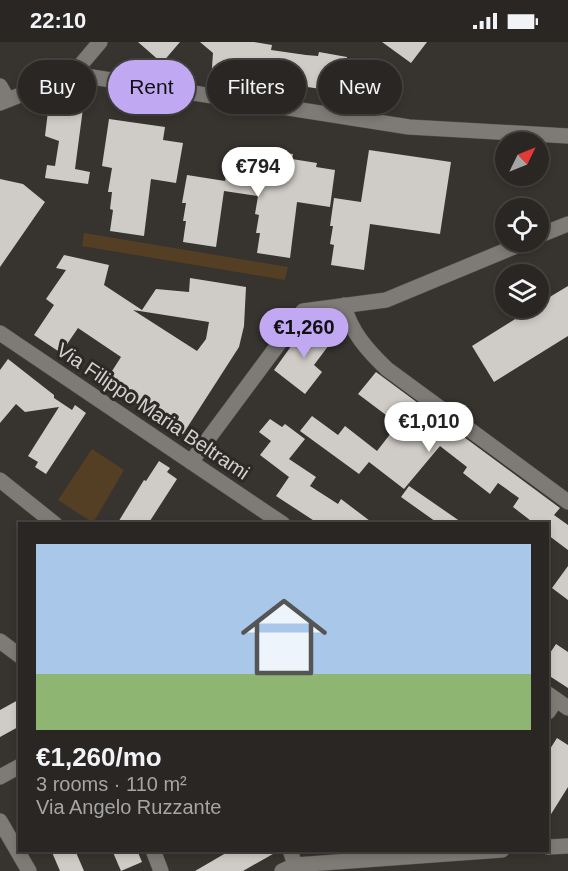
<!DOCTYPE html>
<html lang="en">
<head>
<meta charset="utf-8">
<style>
  body { margin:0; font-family:Arial,sans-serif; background:#353230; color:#f1f3f6; height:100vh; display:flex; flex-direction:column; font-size:22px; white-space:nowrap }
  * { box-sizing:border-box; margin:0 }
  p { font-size:20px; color:#a5a5a6 }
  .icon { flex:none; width:33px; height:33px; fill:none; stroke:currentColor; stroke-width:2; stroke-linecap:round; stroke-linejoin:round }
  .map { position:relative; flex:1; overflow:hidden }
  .side { position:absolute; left:18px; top:480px; width:531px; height:330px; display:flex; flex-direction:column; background:#292623; border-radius:0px; box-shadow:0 3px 9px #0003,0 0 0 2px #454341 }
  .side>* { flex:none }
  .hud { position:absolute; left:18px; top:18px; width:532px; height:54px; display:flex; gap:12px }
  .needle { width:39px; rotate:47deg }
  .controls { position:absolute; left:495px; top:90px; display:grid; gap:12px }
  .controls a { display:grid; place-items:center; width:54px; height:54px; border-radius:50%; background:#292623; box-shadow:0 3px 9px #0003,0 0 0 2px #454341; font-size:30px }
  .price { position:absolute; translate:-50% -51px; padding:0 14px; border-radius:21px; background:#fff; color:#222; font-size:20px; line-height:39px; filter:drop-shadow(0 2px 3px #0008) }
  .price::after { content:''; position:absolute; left:50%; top:36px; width:18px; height:14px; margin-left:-9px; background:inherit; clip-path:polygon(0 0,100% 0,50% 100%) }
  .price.on { background:#c1a8f3; color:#111 }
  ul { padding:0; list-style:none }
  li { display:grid; align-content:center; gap:12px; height:318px; padding:0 18px }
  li+li { border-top:2px solid #454341 }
  li span { display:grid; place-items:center; height:186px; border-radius:0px; color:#555 }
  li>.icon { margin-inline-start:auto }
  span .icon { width:108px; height:108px; fill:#fffc; stroke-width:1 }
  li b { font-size:26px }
  .tag { padding:0 21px; border-radius:27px; background:#292623; box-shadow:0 3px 9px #0003,0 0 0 2px #454341; font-size:21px; line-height:54px }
  .tag.on { background:#c1a8f3; color:#111 }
  .status { display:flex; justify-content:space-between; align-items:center; height:42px; padding:0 30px; background:#292623; direction:ltr }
  .status svg { height:16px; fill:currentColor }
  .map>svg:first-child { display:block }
  .green { fill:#553f24 }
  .building { fill:#cfcbc6; fill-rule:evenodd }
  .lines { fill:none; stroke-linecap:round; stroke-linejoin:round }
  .minor-casing { stroke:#54524e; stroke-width:16 }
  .tertiary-casing { stroke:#54524e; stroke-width:16 }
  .minor { stroke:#7e7a76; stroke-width:15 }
  .tertiary { stroke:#7e7a76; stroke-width:15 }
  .labels { text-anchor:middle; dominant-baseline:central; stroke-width:6; stroke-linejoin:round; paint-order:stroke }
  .street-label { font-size:20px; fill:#d3d1cf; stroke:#2d2926 }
</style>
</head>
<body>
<div class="status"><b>22:10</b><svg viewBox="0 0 49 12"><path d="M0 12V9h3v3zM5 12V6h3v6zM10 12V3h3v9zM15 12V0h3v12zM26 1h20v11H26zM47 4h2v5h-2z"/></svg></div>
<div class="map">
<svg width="568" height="829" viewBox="0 0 568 829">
  <rect width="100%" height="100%" fill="#37332f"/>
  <path class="green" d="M84 191 288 225 285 238 82 204Z
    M92 407 124 428 93 481 58 458Z"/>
  <path class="building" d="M138 0H180L162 21Z
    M200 0H254L272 3 271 8 306 13 318 14 319 10 347 15 341 50 227 33 226 41 211 39 213 11Z
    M382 0H427L411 21Z
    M85 51 75 127 90 130 88 142 45 136 47 123 55 124 59 99 45 94 49 61Z
    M109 77 165 85 163 98 183 101 176 141 151 137 144 194 110 189 113 168 110 167 112 150H108L112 126 102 124Z
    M369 108 451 120 440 192 370 182 364 228 331 223 334 203 330 202 333 184H330L334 156 361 160Z
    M274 109 293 112 292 117 317 121 316 125 335 128 330 165 297 160 290 216 257 211 260 191H256L259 173 255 172 258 154 224 149 216 205 183 200 186 179H183L186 161H182L187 133 225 139 229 112 247 114 248 110 273 114Z
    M0 137 23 142 45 160 0 225Z
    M64 213 109 223 104 243 142 268 156 247 189 250 190 236 246 245 244 284 239 305 183 392 105 340 121 315 78 286 61 311 34 293 54 263 46 257 66 228 56 226ZM133 268 209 280 206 297 197 309Z
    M568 244V294L494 340 472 304 533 266H538V262Z
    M307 282 332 299 314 323 322 330 305 352 274 328Z
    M8 317 54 353V356L72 368 75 363 86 371 46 432 35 425 38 420 28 414 59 365 25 370 16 362 0 381V328Z
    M376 330 560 466 554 473 568 483V508L548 493V482H535L513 465 519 456 498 441 490 452 463 431 467 425 440 404 404 447 369 420 359 432 300 389 312 374 338 393 345 384 377 409 398 382 358 352Z
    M270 377 282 385 285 382 305 397 289 417 316 435 310 444 338 462 341 457 374 482H319L276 454 289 435 260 413 271 399 259 390Z
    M159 419 170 426 167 430 177 437 148 482H117L144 438 146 439Z
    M409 444 464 482H439L401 455Z
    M568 524V558L552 546Z
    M556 602 568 610V646L548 633V614Z
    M20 657V684L0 695V668Z
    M557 696 568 703V745L548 777V710Z
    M51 808H75L84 829H60Z
    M112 808H137L142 820 121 829Z
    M231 808H280L243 829H195Z"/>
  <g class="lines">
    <g class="minor-casing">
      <path id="minor" d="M73 32 409 85 568 94
        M0 44 8 58
        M0 61 73 32 100 0
        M538 194 568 182
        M344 263C350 289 368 309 387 327L568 460
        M191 420 303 269 386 258 526 200
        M0 438 55 482
        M0 599 20 614
        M548 670 556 658
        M0 735 20 724
        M0 779 29 829
        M548 805 568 804
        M153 808 161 829
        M290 808 295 823
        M282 829 295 823 502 808"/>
    </g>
    <g class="tertiary-casing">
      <path id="tertiary" d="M0 291 283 482
        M548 652 568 666"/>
    </g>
    <use href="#minor" class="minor"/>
    <use href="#tertiary" class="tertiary"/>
  </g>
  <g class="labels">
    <g class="street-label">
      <text transform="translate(153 369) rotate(34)">Via Filippo Maria Beltrami</text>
    </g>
  </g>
</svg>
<div class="controls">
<a><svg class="needle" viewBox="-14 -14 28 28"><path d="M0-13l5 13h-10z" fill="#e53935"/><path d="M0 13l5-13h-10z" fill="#a5a5a6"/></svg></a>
<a><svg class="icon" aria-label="locate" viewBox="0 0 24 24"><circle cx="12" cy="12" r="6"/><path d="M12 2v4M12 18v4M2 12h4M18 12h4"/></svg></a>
<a><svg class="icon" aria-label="layers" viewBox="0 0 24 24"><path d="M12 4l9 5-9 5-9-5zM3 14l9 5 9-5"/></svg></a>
</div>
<b class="price" style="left:258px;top:156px">€794</b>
<b class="price on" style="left:304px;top:317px">€1,260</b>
<b class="price" style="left:429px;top:411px">€1,010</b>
<div class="hud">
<a class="tag">Buy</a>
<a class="tag on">Rent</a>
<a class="tag">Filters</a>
<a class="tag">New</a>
</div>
<section class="side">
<ul>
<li><span style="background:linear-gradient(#a9c7e8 70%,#8fb573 0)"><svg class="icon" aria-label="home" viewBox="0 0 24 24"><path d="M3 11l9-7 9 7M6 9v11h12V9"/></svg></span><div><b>€1,260/mo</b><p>3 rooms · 110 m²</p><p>Via Angelo Ruzzante</p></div></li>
</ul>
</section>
</div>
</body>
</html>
